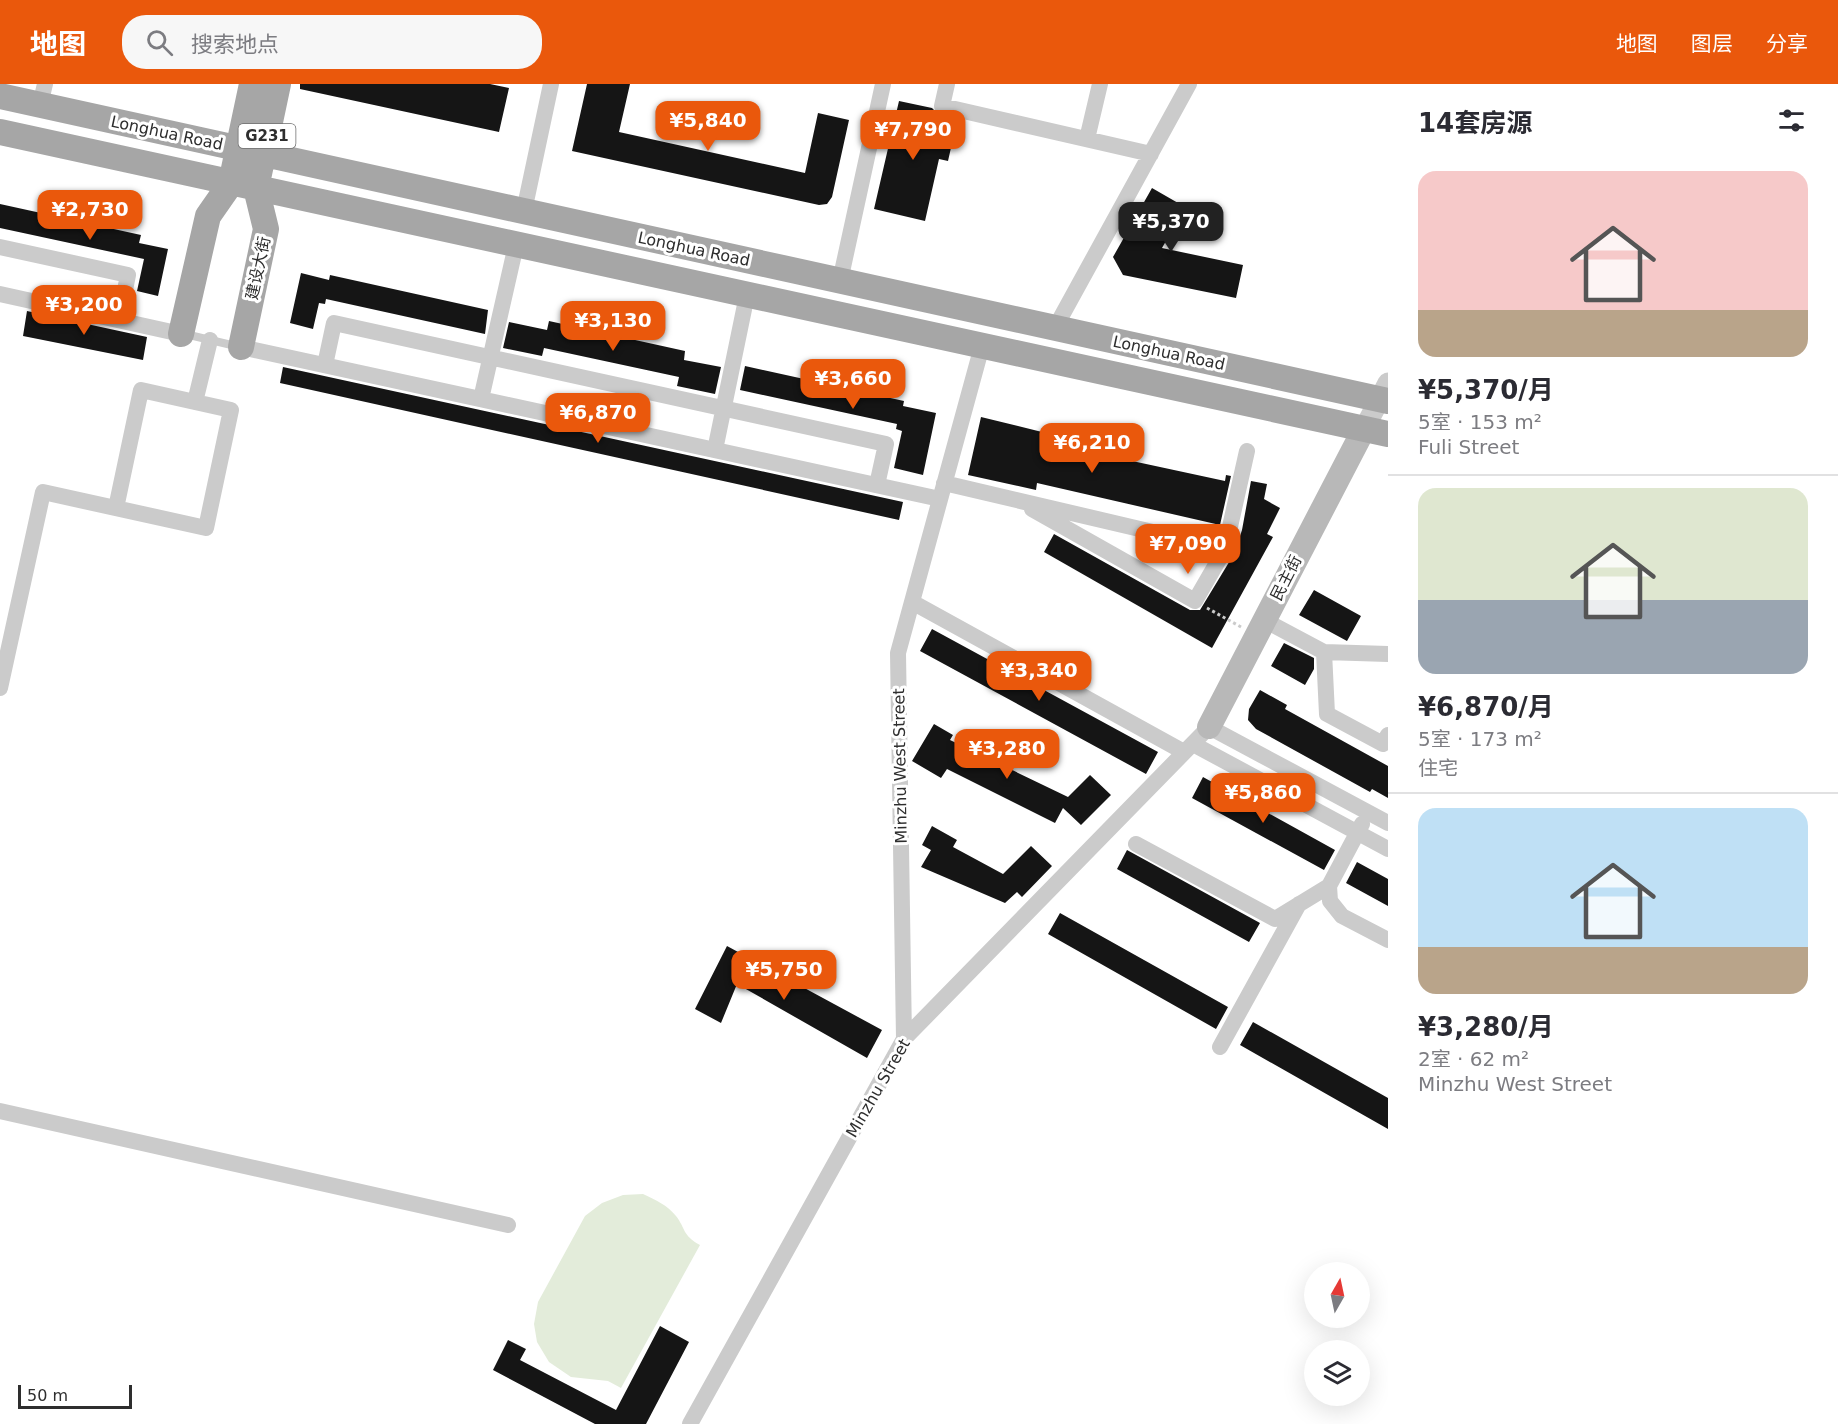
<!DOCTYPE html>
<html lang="zh">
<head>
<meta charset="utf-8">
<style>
  body { margin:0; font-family:"DejaVu Sans","Noto Sans SC",sans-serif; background:#f7f7f7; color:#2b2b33; height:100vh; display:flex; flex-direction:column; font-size:22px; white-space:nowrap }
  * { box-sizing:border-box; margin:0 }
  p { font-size:20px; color:#7c7c81 }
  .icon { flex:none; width:33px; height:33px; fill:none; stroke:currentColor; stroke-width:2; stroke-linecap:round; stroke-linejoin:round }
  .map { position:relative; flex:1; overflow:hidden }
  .panel { display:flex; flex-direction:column; background:#fff; width:450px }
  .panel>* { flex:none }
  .needle { width:39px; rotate:9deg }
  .fabs { position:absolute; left:1304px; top:1178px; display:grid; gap:12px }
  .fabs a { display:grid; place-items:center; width:66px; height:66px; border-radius:50%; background:#fff; box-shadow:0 6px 24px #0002; font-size:30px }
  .scale { position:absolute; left:18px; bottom:15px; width:114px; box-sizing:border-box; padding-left:6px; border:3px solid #2e2e2e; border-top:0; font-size:16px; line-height:21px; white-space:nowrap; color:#2e2e2e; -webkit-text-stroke:4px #fff; paint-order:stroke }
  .price { position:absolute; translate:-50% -51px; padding:0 14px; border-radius:12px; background:#ea580c; color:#fff; font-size:20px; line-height:39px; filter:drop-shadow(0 2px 3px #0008) }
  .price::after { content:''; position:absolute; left:50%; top:36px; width:18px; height:14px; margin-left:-9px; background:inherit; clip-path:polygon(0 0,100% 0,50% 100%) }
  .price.current { background:#222; color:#fff }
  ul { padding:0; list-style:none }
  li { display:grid; align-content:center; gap:12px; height:318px; padding:0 30px }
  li+li { border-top:2px solid #e1e1e2 }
  li span { display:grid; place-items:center; height:186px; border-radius:18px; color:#555 }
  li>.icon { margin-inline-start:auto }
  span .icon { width:108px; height:108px; fill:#fffc; stroke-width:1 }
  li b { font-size:26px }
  h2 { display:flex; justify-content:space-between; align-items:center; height:72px; padding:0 30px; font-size:26px }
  header { display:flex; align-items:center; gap:36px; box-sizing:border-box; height:84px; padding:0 30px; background:#ea580c; color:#fff }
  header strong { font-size:28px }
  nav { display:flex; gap:33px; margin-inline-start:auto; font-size:21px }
  .search { width:420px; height:54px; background:#f7f7f7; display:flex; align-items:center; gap:15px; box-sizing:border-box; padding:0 21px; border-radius:24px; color:#7c7c81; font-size:22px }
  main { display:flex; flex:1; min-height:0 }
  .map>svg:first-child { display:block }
  .green { fill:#e3ecda }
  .building { fill:#151515 }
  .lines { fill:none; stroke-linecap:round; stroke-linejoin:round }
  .path { stroke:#cbcbcb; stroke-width:3; stroke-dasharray:3 3; stroke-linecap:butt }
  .service { stroke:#cbcbcb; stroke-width:8 }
  .minor { stroke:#cbcbcb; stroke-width:16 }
  .tertiary { stroke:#cbcbcb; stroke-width:21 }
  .secondary { stroke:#b8b8b8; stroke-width:24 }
  .primary { stroke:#a6a6a6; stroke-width:26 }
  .labels { text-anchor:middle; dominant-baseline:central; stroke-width:6; stroke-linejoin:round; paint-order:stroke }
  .shield { fill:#fff; stroke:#6d6d6d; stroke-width:1.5 }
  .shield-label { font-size:15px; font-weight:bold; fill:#2e2e2e }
  .street-label { font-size:16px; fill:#2e2e2e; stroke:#fff }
</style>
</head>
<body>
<header>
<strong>地图</strong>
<div class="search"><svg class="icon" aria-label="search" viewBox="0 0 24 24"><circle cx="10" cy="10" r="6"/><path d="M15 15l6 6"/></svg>搜索地点</div>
<nav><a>地图</a><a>图层</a><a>分享</a></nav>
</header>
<main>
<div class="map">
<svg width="1388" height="1340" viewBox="0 0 1388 1340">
  <rect width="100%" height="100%" fill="#fff"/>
  <path class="green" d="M643 1110C656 1116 667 1121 676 1132 686 1145 682 1151 700 1161L621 1304 608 1297 571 1293 549 1278 537 1258 534 1240 538 1218 585 1132 602 1119 623 1111Z"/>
  <path class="building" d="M300 0H490L509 4 499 48 300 5Z
    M587 0H630L619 48 805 89 818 29 849 36 832 113 827 120 819 121 572 67Z
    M899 17 932 24 940 32 938 42 955 46 948 77 939 75 925 137 874 125Z
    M1152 104 1185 123 1162 164 1243 181 1236 214 1123 191 1113 173Z
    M0 120 141 151 139 159 168 165 158 212 137 207 144 175 0 144Z
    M301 189 329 196 330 191 488 226 485 250 326 215 325 220 319 219 313 245 290 239Z
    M27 227 147 253 143 276 23 252Z
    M549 237 685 267 684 276 721 283 715 310 677 302 679 293 544 264 542 272 503 264 509 238 547 246Z
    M745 282 904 317 903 322 936 329 923 391 894 384 902 347 896 345 897 340 740 306Z
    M283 283 903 418 899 436 280 299Z
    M981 333 1046 349 1044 358 1225 397 1226 391 1231 392 1220 441 1037 399 1036 406 968 391Z
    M1251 397 1267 400 1264 415 1280 424 1267 450 1273 453 1212 564 1044 468 1054 450 1190 526H1200L1234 470 1242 446Z
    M1314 506 1361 532 1347 557 1299 531Z
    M932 545 1158 668 1146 690 920 567Z
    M1284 559 1314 574V585L1305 601 1271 582Z
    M1260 606 1287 621 1285 625 1388 682V714L1372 705 1370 708 1256 645 1248 636 1249 625Z
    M934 640 953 651 950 656 1068 713 1090 691 1111 711 1081 741 1063 724 1055 739 947 685 941 694 912 677Z
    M1203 693 1335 766 1324 786 1192 714Z
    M932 742 957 756 953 763 1003 790 1031 762 1052 782 1022 813 1017 808 1005 819 921 783 931 766 922 761Z
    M1127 766 1260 839 1249 858 1117 785Z
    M1357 778 1388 795V822L1346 799Z
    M1060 829 1228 923 1216 945 1048 850Z
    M727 862 882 946 867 974 737 900 721 939 695 925Z
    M1253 938 1388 1014V1045L1240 961Z
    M660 1242 689 1258 646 1340H595L493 1286 508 1256 526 1265 520 1276 616 1326Z"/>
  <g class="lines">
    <path class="path" d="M1207 524 1241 543"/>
    <path class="service" d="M185 250 240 263"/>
    <path class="minor" d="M947 0 942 22 1151 70
      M40 21 45 0
      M1087 55 1100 0
      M524 127 551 0
      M0 163 128 191 119 236
      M840 197 883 0
      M0 210 181 250
      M1055 244 1189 0
      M241 263 940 415
      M325 281 334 239 886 360 877 401
      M481 315 516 161
      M195 318 210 256
      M715 366 747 211
      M944 399 1225 465 1247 367
      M1032 425 1195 517 1225 465
      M912 518 1184 668
      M1264 536 1324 568 1388 570
      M1324 568 1327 630 1383 660 1388 651
      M0 604 43 408 206 444 231 326 141 306 116 424
      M1193 660 1388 765
      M1362 740 1329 802 1330 817 1342 832 1388 856
      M1136 760 1275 835 1329 802
      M904 955 898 569 982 262
      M1220 963 1299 820
      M0 1027 508 1141
      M690 1340 904 955 1209 643 1388 739"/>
    <path class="tertiary" d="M1364 345 1388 299"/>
    <path class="secondary" d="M1209 643 1364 345"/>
    <path class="primary" d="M0 12 1388 317
      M0 48 1388 350
      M181 250 208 132 231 99 252 0
      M241 263 266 145 256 104 278 0"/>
  </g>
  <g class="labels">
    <rect class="shield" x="238.5" y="40" width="57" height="24" rx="4.5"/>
    <g class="shield-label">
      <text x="267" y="52">G231</text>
    </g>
    <g class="street-label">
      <text transform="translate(167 49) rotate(12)">Longhua Road</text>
      <text transform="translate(694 165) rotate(12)">Longhua Road</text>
      <text transform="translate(258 184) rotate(-78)">建设大街</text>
      <text transform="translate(1169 269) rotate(12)">Longhua Road</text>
      <text transform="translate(1286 494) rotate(-63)">民主街</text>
      <text transform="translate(900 682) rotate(-91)">Minzhu West Street</text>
      <text transform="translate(878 1004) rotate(-60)">Minzhu Street</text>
    </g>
  </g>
</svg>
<div class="fabs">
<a><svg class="needle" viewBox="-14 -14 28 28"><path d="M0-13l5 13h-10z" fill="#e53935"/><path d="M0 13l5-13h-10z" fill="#7c7c81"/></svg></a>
<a><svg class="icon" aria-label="layers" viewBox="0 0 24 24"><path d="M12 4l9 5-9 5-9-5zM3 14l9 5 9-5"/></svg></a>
</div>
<div class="scale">50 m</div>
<b class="price" style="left:708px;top:68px">¥5,840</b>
<b class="price" style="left:913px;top:77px">¥7,790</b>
<b class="price" style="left:90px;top:157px">¥2,730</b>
<b class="price current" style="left:1171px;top:169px">¥5,370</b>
<b class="price" style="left:84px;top:252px">¥3,200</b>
<b class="price" style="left:613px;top:268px">¥3,130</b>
<b class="price" style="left:853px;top:326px">¥3,660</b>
<b class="price" style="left:598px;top:360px">¥6,870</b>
<b class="price" style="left:1092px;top:390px">¥6,210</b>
<b class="price" style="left:1188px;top:491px">¥7,090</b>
<b class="price" style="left:1039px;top:618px">¥3,340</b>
<b class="price" style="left:1007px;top:696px">¥3,280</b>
<b class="price" style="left:1263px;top:740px">¥5,860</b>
<b class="price" style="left:784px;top:917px">¥5,750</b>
</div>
<section class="panel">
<h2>14套房源<svg class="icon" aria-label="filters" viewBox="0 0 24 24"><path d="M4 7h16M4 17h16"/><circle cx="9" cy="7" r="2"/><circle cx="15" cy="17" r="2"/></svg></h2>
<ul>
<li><span style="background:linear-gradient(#f6c9c9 75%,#b9a48a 0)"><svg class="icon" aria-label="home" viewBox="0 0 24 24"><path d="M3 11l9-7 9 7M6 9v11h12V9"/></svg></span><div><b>¥5,370/月</b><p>5室 · 153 m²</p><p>Fuli Street</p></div></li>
<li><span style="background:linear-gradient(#dfe7d0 60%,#9aa5b1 0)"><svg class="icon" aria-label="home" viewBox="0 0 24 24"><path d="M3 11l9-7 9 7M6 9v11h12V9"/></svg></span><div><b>¥6,870/月</b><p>5室 · 173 m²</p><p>住宅</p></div></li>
<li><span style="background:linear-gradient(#bfe0f5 75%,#b9a48a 0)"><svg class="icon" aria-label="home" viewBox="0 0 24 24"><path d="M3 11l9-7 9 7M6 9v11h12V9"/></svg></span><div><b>¥3,280/月</b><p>2室 · 62 m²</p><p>Minzhu West Street</p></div></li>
</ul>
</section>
</main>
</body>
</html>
